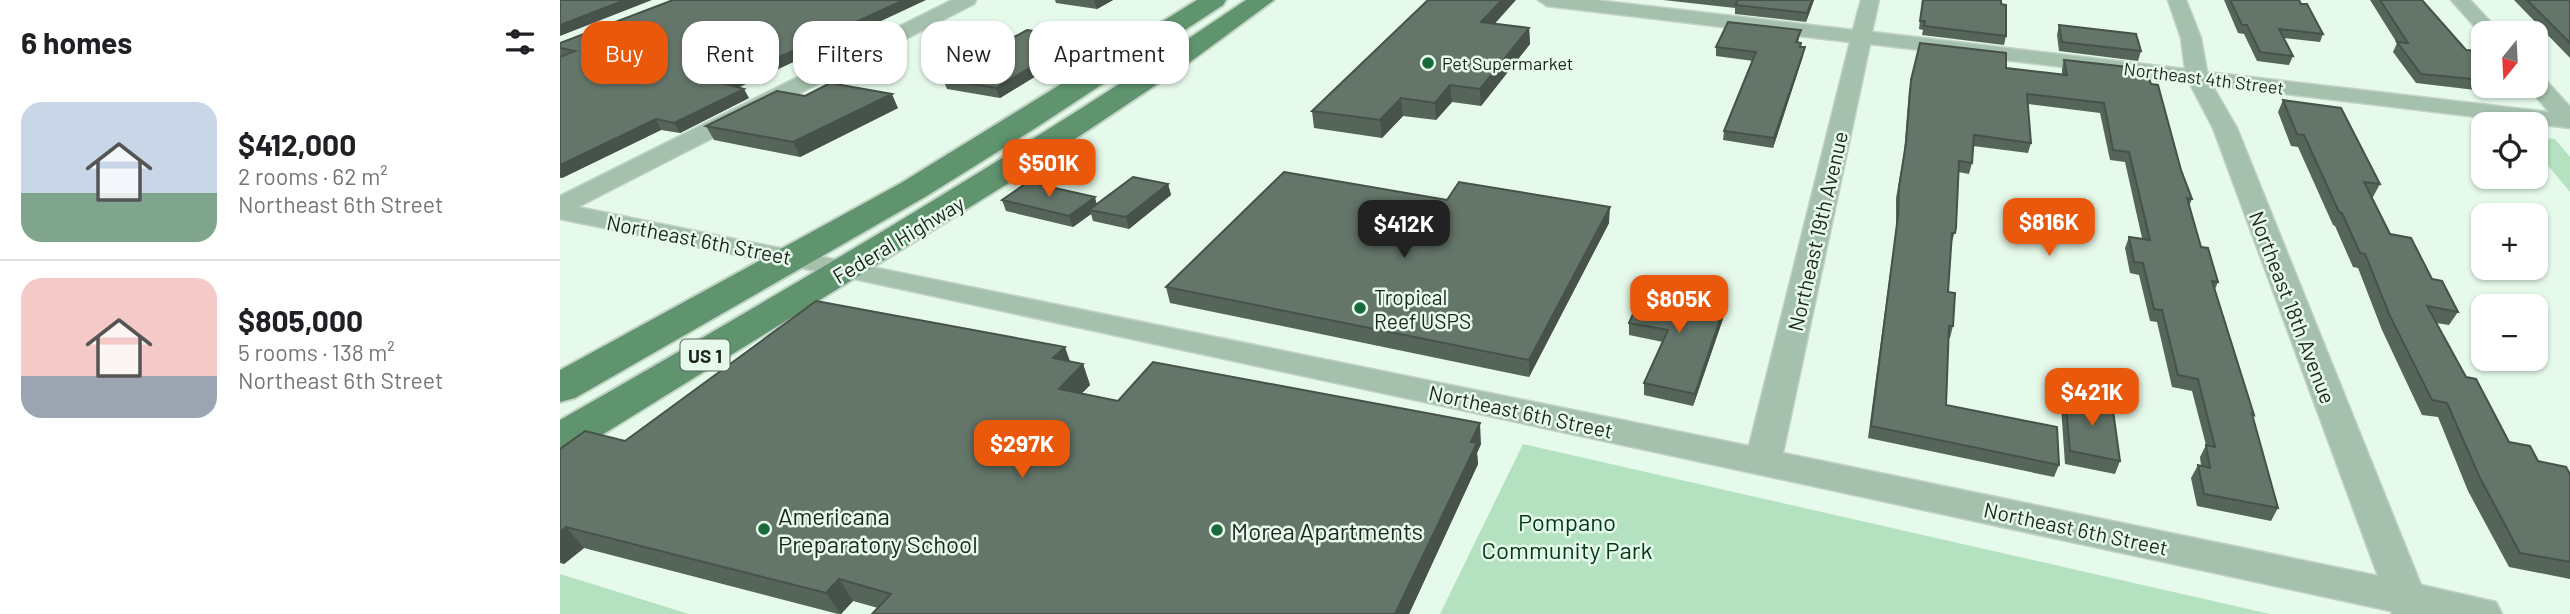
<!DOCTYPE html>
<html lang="en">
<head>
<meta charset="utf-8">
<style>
  body { margin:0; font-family:Barlow,sans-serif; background:#f2f2f2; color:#202124; height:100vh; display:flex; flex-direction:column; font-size:26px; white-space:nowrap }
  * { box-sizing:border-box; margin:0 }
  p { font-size:23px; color:#757577 }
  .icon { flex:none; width:38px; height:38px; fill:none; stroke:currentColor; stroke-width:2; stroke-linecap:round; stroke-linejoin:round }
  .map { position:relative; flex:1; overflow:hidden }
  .side { display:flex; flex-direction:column; background:#fff; width:560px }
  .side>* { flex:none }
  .hud { position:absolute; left:21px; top:21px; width:665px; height:63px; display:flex; gap:14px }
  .needle { width:46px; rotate:198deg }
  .controls { position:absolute; left:1911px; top:21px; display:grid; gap:14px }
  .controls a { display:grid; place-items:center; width:77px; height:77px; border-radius:14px; background:#fff; box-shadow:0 2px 5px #0004; font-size:35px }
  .price { position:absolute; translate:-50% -60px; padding:0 16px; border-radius:14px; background:#ea580c; color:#fff; font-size:23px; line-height:46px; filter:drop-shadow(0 2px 4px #0008) }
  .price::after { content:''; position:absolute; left:50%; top:42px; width:21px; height:16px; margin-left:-10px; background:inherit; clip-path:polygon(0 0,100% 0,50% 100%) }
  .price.active { background:#222; color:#fff }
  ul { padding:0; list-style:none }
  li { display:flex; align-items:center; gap:21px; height:175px; padding:0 21px }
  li+li { border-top:2px solid #e0e0e0 }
  li span { display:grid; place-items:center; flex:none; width:196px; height:140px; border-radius:21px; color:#555 }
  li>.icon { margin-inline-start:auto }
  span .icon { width:84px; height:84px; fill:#fffc; stroke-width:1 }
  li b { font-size:30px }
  h2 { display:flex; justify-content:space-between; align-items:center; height:84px; padding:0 21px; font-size:30px }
  .tag { padding:0 24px; border-radius:21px; background:#fff; box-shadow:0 2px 5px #0004; font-size:24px; line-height:63px }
  .tag.active { background:#ea580c; color:#fff }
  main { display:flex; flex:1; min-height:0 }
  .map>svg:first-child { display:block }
  .green { fill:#b4e2c0 }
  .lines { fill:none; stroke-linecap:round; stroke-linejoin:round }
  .street-casing { stroke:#c2d3c6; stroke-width:3 }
  .primary-casing { stroke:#c2d3c6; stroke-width:4 }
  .street { fill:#a5c0ac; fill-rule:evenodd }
  .primary { fill:#5f946f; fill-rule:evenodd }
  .wall { fill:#56655a }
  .shaded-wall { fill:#46524a }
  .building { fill:#647569; stroke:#46524a; stroke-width:2 }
  .poi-dot { fill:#186a3a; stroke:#e6faeb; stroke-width:2.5 }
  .labels { text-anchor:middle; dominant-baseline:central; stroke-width:5; stroke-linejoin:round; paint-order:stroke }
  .far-poi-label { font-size:18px; fill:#1d241f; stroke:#e6faeb; text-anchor:start }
  .far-street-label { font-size:18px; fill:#1d241f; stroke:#e6faeb }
  .shield { fill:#e6faeb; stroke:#59645c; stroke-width:2 }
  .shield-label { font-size:19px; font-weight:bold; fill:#1d241f }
  .street-label { font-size:21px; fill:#1d241f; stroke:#e6faeb }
  .poi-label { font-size:21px; fill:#1d241f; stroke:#e6faeb; text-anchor:start }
  .near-poi-label { font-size:24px; fill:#1d241f; stroke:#e6faeb; text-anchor:start }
  .near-park-label { font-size:24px; fill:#02371a; stroke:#e6faeb }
</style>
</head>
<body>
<main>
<section class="side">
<h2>6 homes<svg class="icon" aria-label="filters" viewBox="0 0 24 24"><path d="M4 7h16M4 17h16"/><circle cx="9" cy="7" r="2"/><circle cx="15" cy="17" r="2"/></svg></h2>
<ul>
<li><span style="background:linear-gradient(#c9d6e8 65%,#7fa58c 0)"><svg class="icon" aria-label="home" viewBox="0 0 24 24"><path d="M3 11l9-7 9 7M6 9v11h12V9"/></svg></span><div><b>$412,000</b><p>2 rooms · 62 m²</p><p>Northeast 6th Street</p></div></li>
<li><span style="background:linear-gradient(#f6c9c9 70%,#9aa5b1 0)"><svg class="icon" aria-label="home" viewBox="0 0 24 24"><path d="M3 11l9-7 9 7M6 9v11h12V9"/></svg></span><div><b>$805,000</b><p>5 rooms · 138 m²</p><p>Northeast 6th Street</p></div></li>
</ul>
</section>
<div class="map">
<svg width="2010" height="614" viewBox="0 0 2010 614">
  <rect width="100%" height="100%" fill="#e6faeb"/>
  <path class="green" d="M1976 137 1995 139 2010 157V192L1976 151Z
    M963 444 1710 614H880Z
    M0 574 129 614H0Z"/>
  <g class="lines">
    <g class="street-casing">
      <path id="street" d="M392 0H416L414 4 18 207 1189 446 1290 42 987 6 978 0H1035L1293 30 1301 0H1319L1312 32 1625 69 1621 38 1608 0H1626L1641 38 1647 72 1989 112 1967 86H1976V77L1984 78 2010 107V128L1652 85 1677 128 1861 585 1936 602 1942 614H1832L1831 611 290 278 0 219V196ZM1310 44 1629 82 1653 128 1818 576 1223 453Z
        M1891 0H1910L1941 33H1923V36Z"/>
    </g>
    <g class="primary-casing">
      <path id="primary" d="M637 0H666L663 5 477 127 365 197 15 398 0 402V370L341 183Z
        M686 0H714L626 65 455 179 16 451 0 456V420C233 286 464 151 686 0Z"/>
    </g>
    <use href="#street" class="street"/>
    <use href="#primary" class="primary"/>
  </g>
  <path class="wall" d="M495 0H553L537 9 496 3Z
    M1103 0H1254L1246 22 1175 14V8Z
    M1362 0H1441L1446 36 1444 45 1362 35 1363 30 1359 29Z
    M1664 0H1739L1763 34 1760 42 1724 38 1733 56 1729 65 1697 61 1684 34 1678 33Z
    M1810 0H1862L1906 50 1923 51V86H1954L1949 94 1856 83 1833 52 1837 43Z
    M1954 0H2010V58Z
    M935 24 969 28 970 44 921 106 892 102 876 120 843 116 822 138 754 128 752 111Z
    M1499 25 1581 51 1578 61 1499 51 1497 35Z
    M1241 30 1238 42 1241 43V47L1243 56 1213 148 1163 140 1164 131 1193 61 1156 56V47Z
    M0 43 179 87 189 98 120 133 101 130 2 178H0Z
    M1360 43 1446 68 1502 75V69L1504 60 1591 84 1632 199 1629 206 1641 247 1658 282 1655 289 1694 415 1692 417 1718 508 1711 521 1637 506 1631 478 1638 465 1641 466 1640 457 1646 445 1632 391 1612 387 1597 322 1590 321 1579 275 1570 273 1565 248 1569 237 1582 238 1565 162 1550 160 1540 113 1468 104 1471 143 1468 153 1413 146 1412 163 1409 174 1398 172 1396 228 1391 245 1388 292 1393 326 1390 338H1389L1386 405 1499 465 1494 477 1308 438 1336 228V198L1344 153 1349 90Z
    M522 48 440 98 387 89 383 79 430 53 429 51Z
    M245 96 338 108 240 157 154 140 146 126Z
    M1723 100 1820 184 1813 197H1811L1830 234 1872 279 1898 312 1889 325 1876 323 1906 377 1949 442 1978 461 2010 474V579L1949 567 1908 491 1878 417 1862 415 1822 330 1798 268 1793 267 1775 226 1773 225 1738 147 1731 146 1718 112Z
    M608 184 611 195 569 229 533 221 531 214 513 227 446 211 442 200 537 204Z
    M887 200 1049 223 969 377 610 303 606 287Z
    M1165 313 1133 406 1084 395V383L1103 342 1069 335V323Z
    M510 362 523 364 530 385 522 393 558 401 921 444 917 453 918 464 849 614H312L318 608 293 601 281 614H278L24 548 4 564 0 563V449L65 441Z
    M1505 394 1560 461 1555 474 1505 464 1501 407Z"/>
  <path class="shaded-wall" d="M65 0H92L0 36V25Z
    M344 0H366L167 93 162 83Z
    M534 0H553L537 9Z
    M942 0H956L922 38 921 22Z
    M1252 0H1254L1246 22 1247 13Z
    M969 28 970 44 921 106 920 89Z
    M520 38 522 48 440 98 436 88Z
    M1245 47 1243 56 1213 148 1214 138Z
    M890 85 892 102 876 120 875 103Z
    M184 89 189 98 120 133 114 123Z
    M332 94 338 108 240 157 233 142Z
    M841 98 843 116 822 138 820 120Z
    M96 119 101 130 2 178 0 176V165Z
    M608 184 611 195 569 229 566 217Z
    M535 197 538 209 529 210 531 214 513 227 509 216Z
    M1050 207 1049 223 969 377V360Z
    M1166 301 1165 313 1133 406 1135 394Z
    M505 347 512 367 493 358Z
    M523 364 530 385 506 410 499 389Z
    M920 423 921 444 917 453 918 464 849 614H835Z
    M6 527 24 548 4 564 0 559V532Z
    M279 579 293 601 281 614 266 593Z"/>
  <path class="building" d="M0 0H65L0 25Z
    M113 0H344L162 83 184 89 114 123 96 119 0 165V57L15 51 0 48V43Z
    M868 0H942L921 22 969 28 920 89 890 85 875 103 841 98 820 120 752 111Z
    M1178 0H1252L1247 13 1175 5Z
    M1363 0H1441V4L1446 5V36L1364 26 1365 21H1360Z
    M1670 0H1739L1741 4H1747L1763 34 1719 29 1733 56 1700 52 1687 25H1682Z
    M1820 0H1862L1906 50 1923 51V80L1861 74 1837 42 1848 43Z
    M1967 0H2010V43Z
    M1168 22 1241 30 1236 42 1241 43 1240 47H1245L1214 138 1164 131 1196 52 1156 47Z
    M1499 25 1576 34 1581 51 1502 42Z
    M467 30 520 38 436 88 383 79 432 52 429 51Z
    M1360 43 1446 53V68L1507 75 1504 60 1586 69 1591 84 1598 85 1621 170 1632 199 1627 198 1641 247 1648 248 1658 282 1652 281 1694 415 1692 414 1718 508 1644 494 1638 465 1650 468 1646 445 1655 447 1638 379 1618 375 1602 310 1594 309 1583 263 1574 262 1569 237 1590 240 1569 152 1553 150 1544 103 1467 94 1471 143 1414 135 1412 163 1399 161 1396 228 1395 233H1392L1388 292 1395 293 1393 326H1389L1386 405 1497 427 1499 465 1311 426 1338 216 1339 187 1346 143 1351 80Z
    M270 83 332 94 233 142 146 126 217 91 245 96Z
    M1723 100 1781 108 1820 184 1804 182 1830 234 1851 238 1872 279 1882 281 1898 312 1867 306 1906 377 1916 379 1949 442 1970 446 1978 461 2006 467 2010 474V562L1960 553 1919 476 1887 403 1872 400 1830 316 1805 254 1800 253 1782 213 1779 212 1744 135 1737 134Z
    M724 172 887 200 899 182 1050 207 969 360 606 287Z
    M573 177 608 184 566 217 529 210Z
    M468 182 535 197 509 216 442 200Z
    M1085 286 1166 301 1135 394 1084 383 1108 330 1069 323Z
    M256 301 505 347 493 358 523 364 499 389 558 401 593 362 920 423 911 442 917 443 835 614H312L331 594 279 579 266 593 6 527 0 532V449L25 431 65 441Z
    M1505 394 1552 403 1560 461 1510 451Z"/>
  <g class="poi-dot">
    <circle cx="868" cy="63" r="7"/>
    <circle cx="800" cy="308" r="7"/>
    <circle cx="204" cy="529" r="7"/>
    <circle cx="657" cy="530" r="7"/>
  </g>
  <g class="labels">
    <g class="far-poi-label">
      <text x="882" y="63">Pet Supermarket</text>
    </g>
    <g class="far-street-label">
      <text transform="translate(1644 78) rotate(7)">Northeast 4th Street</text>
    </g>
    <rect class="shield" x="120.5" y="339.5" width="49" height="31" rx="5"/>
    <g class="shield-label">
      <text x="145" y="355">US 1</text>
    </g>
    <g class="street-label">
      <text transform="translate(1257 231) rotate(-77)">Northeast 19th Avenue</text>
      <text transform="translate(139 239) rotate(11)">Northeast 6th Street</text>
      <text transform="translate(338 239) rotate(-31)">Federal Highway</text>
      <text transform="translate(1733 307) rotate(69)">Northeast 18th Avenue</text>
      <text transform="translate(961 411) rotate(12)">Northeast 6th Street</text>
      <text transform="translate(1516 528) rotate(12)">Northeast 6th Street</text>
    </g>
    <g class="poi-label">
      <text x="814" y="296">Tropical<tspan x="814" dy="24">Reef USPS</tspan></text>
    </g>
    <g class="near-poi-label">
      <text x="218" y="515">Americana<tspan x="218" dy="28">Preparatory School</tspan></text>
      <text x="671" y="530">Morea Apartments</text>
    </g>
    <g class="near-park-label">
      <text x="1007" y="521">Pompano<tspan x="1007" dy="28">Community Park</tspan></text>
    </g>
  </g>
</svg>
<div class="controls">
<a><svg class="needle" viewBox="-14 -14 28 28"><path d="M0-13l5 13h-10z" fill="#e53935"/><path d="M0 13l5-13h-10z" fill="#757577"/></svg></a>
<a><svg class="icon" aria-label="locate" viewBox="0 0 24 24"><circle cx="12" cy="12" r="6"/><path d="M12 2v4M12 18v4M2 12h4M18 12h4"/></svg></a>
<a>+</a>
<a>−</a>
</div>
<b class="price" style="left:489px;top:199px">$501K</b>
<b class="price" style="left:1489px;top:258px">$816K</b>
<b class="price active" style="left:844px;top:260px">$412K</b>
<b class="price" style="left:1119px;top:335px">$805K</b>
<b class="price" style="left:1532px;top:428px">$421K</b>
<b class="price" style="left:462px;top:480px">$297K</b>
<div class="hud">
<a class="tag active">Buy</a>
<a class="tag">Rent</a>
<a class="tag">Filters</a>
<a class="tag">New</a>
<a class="tag">Apartment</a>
</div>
</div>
</main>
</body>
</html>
